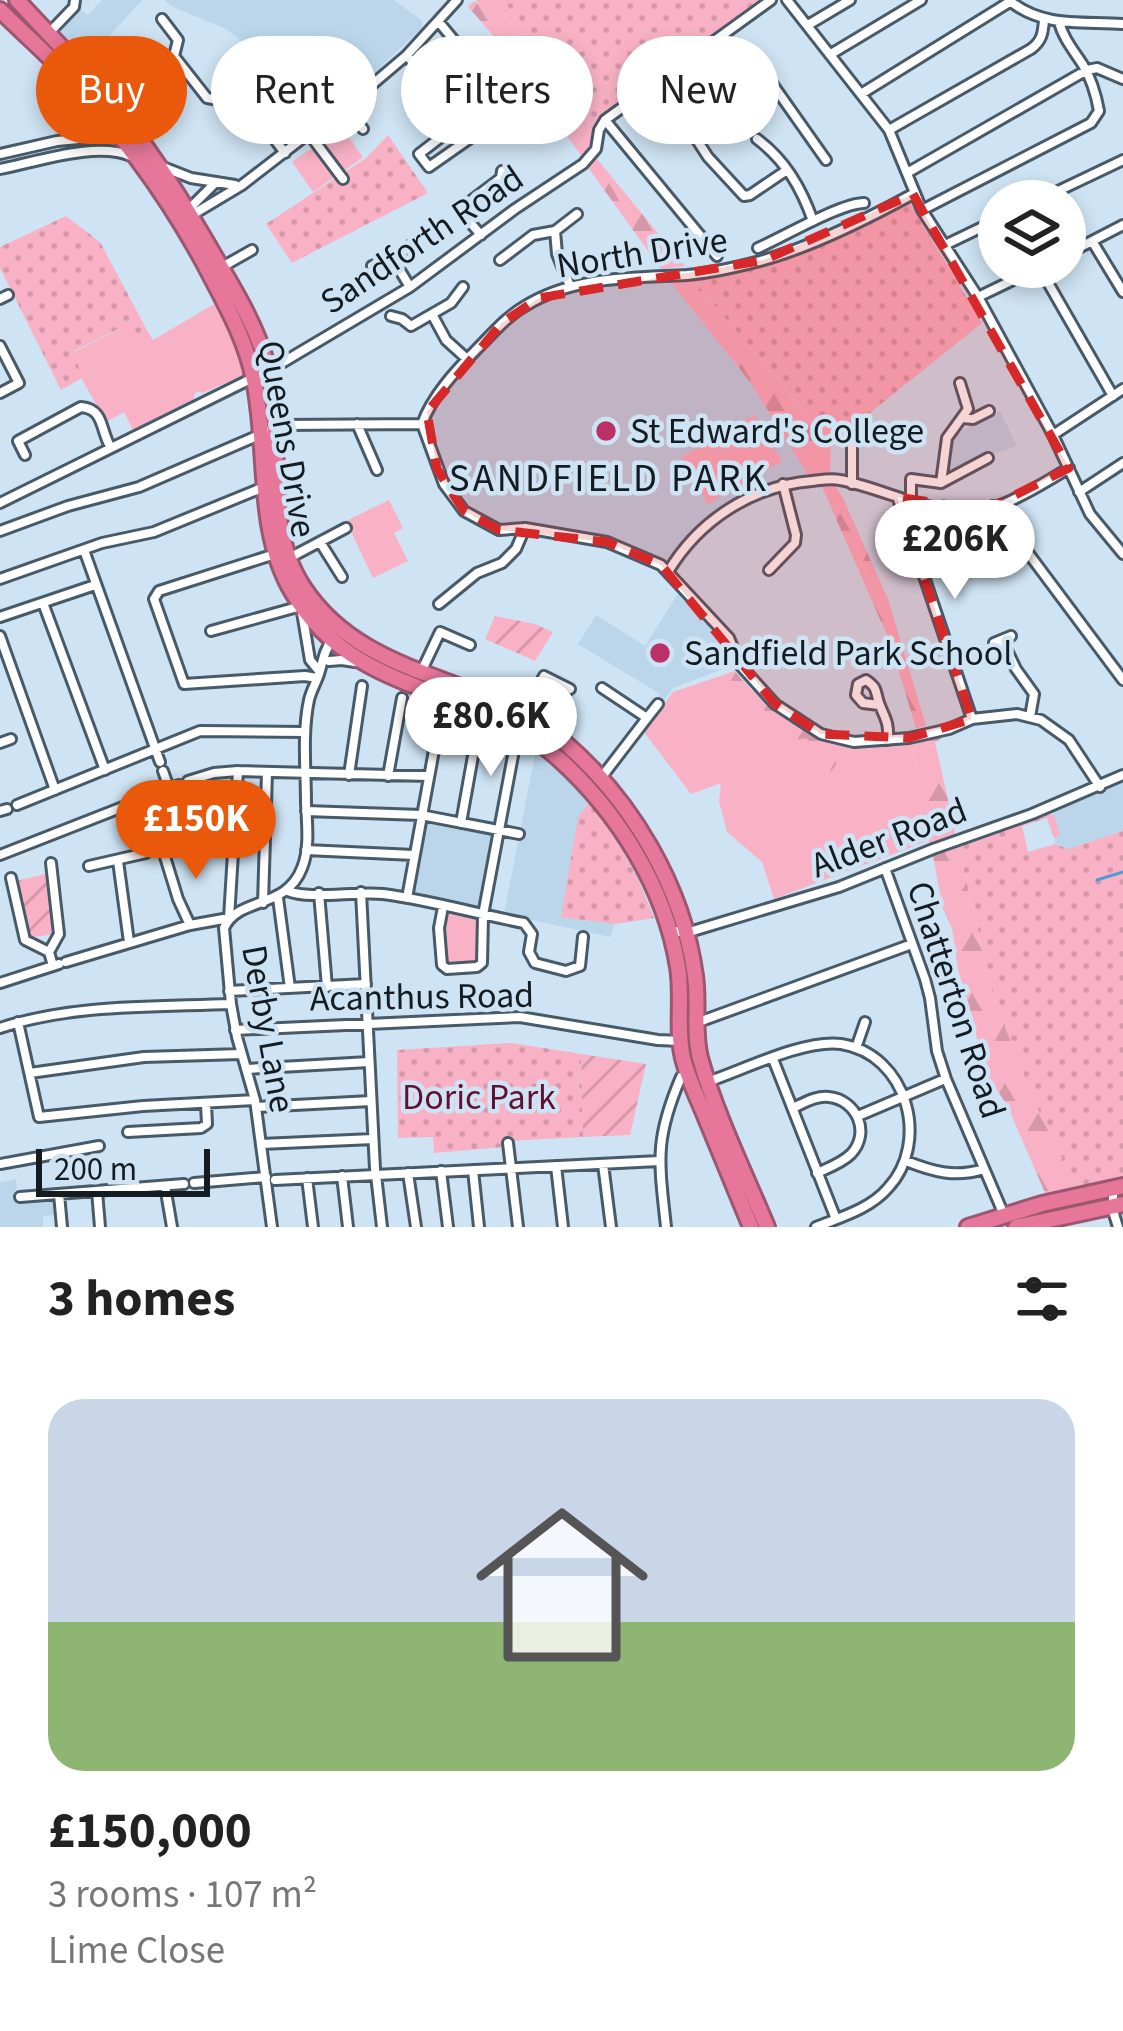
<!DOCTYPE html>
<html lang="en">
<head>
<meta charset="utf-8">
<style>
  body { margin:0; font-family:"Source Sans 3",sans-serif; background:#f6f6f6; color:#222; height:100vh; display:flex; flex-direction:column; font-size:45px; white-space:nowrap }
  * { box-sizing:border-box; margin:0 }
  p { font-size:39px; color:#767676 }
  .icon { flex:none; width:66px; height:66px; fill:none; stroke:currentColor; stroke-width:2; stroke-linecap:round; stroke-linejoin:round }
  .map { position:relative; height:1227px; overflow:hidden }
  .side { display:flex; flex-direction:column; background:#fff; flex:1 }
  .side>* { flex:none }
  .banner { position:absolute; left:36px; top:36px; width:1053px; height:108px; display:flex; gap:24px }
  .controls { position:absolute; left:978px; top:180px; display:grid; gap:24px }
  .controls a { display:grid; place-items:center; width:108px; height:108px; border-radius:50%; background:#fff; box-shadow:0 6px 18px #0003; font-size:60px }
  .scale { position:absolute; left:36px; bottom:30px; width:174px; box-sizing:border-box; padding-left:12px; border:6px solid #141c21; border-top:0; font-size:33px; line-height:42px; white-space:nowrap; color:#141c21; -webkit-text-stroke:9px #cee3f3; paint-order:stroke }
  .price { position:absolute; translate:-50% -102px; padding:0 27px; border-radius:42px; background:#fff; color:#222; font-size:39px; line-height:78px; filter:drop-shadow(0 3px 6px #0008) }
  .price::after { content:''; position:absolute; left:50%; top:72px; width:36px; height:27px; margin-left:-18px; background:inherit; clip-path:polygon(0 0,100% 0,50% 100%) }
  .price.on { background:#ea580c; color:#fff }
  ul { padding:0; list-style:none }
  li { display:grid; align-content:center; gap:24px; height:636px; padding:0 48px }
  li span { display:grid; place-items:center; height:372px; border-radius:36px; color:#555 }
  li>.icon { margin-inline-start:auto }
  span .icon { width:216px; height:216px; fill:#fffc; stroke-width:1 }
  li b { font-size:51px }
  h2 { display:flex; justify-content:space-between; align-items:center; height:144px; padding:0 48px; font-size:51px }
  .chip { padding:0 42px; border-radius:54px; background:#fff; box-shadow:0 6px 18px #0003; font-size:42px; line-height:108px }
  .chip.on { background:#ea580c; color:#fff }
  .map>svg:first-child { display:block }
  .built { fill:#bbd6eb }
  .grass { fill:#f9b2c5 }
  .forest { fill:url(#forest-firs) }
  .park { fill:url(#park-dots) }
  .garden { fill:url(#garden-furrows) }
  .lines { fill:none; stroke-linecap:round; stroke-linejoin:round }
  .stream { stroke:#4b9dd4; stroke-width:3 }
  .minor-casing { stroke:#485a68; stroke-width:14 }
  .highway-casing { stroke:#9c5770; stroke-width:20 }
  .minor { stroke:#fff; stroke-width:8 }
  .highway { stroke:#e6779a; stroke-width:14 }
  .marked { fill:#d62828; fill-opacity:0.2; stroke:#d62828; stroke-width:9; stroke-dasharray:24 15; stroke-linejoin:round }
  .poi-dot { fill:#bb3067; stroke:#cee3f3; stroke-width:4.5 }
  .labels { text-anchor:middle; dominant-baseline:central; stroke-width:9; stroke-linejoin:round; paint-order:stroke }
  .street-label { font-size:36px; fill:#141c21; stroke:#cee3f3 }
  .poi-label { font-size:36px; fill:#141c21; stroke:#cee3f3; text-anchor:start }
  .park-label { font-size:36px; fill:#611031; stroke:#cee3f3 }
  .neighbourhood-label { font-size:39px; letter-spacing:3px; fill:#141c21; stroke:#cee3f3 }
</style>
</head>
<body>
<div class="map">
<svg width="1123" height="1227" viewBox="0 0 1123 1227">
  <defs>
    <pattern id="forest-firs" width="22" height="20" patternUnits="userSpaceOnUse" patternTransform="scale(3)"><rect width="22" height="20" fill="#f9b2c5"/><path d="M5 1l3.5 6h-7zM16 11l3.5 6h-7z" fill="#d598a9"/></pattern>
    <pattern id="park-dots" width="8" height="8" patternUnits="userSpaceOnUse" patternTransform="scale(3)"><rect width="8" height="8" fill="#f9b2c5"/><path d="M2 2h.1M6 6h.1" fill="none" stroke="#d598a9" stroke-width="1.8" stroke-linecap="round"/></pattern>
    <pattern id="garden-furrows" width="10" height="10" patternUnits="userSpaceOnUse" patternTransform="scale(3)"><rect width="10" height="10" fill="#f9b2c5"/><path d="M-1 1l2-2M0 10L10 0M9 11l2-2" fill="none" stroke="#d598a9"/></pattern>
  </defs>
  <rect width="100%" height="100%" fill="#cee3f3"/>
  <path class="built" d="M102 0H142L90 57 97 65 92 70 58 32 79 8 88 15Z
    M164 0H394L422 21V28L361 85 313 38 274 69 252 48 224 28 171 6Z
    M666 276 750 382 809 477 764 488 730 504 712 517 669 570 647 555 606 537 567 528 502 525 486 522 470 513 453 492 442 472 428 425 438 403 477 353 511 319 559 294Z
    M1000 411 1017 446 983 458 955 483 946 487 950 444 964 429Z
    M679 592 708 624 731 666 673 688 661 705 655 702 660 694 578 644 596 615 645 646Z
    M536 749 570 782 623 847 636 872 654 918 615 924 610 937 504 914Z
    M1123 782V831L1068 849 1055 844 1054 838 1060 835 1052 810Z
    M426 821 492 834 479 907 412 893Z
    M16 1179 18 1203 55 1198 57 1215 43 1216V1227H0V1182Z"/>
  <path class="grass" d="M476 0H495L534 56 535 72Z
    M341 126 363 157 341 173 319 142Z
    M315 146 336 176 313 192 292 162Z
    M216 303 237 348 245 375 202 393 200 391 195 393 193 400 133 430 124 412 106 422 79 374 74 352 122 328 130 342 148 332 153 340Z
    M755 415 782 461 708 504 681 457Z
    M389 500 403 528 394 533 408 561 373 578 346 521Z
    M735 671C748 689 766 703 785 715 835 747 853 750 911 739L931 828 930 840 774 899 762 862 727 832 719 801 721 783 691 794 644 732 673 692Z
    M446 911 479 918V959C470 968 457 967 446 961L442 928Z"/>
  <path class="forest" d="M495 0H504L586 128 599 119 594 129 591 149 582 157C545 106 511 53 468 7L474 1 480 5 534 71V56Z
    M597 159 685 266 661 269 587 166Z
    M666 276 693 279 831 444 830 474 809 477 750 382Z
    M831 480 843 498 888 599 926 726 916 728 890 642 820 482Z
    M735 671C751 693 801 733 827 740 846 745 865 744 884 744L853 750 848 746 842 750 835 746 836 765 828 775 816 760 818 750 806 738 796 740 794 737 776 732 773 716 760 710 753 697 749 699 744 697 724 675Z
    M940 732 941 739 935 742 955 831 954 835 929 844 931 828 911 739Z
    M958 844 995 1003 1086 1186 1046 1195 1007 1105 982 1068 974 1022 958 970 952 928 943 909 933 856Z"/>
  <path class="park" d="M504 0H766L732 27 586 128Z
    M388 135 428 193 292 263 266 224 366 158Z
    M909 202 982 323 831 444 693 279 767 261Z
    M66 216 100 242 148 332 130 342 121 328 74 351 82 378 61 390 0 268V247Z
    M589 803C621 845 635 868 654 918L615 924 561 917 578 817Z
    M1048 814 1054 815 1060 835 1054 838 1047 818 1022 826 1028 852 1055 844 1068 849 1123 831V1178L1077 1188 1041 1116 995 1003 958 844Z
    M512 1043 581 1054 583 1137 507 1141 504 1147 434 1153 433 1137 398 1138 397 1050Z"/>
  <path class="garden" d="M495 616 535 624 553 632 535 661 485 639Z
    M50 873 56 934 26 938 16 881Z
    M581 1054 646 1064 630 1135 583 1137Z"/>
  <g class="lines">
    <path class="stream" d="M1097 880 1123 872"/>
    <g class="minor-casing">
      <path id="minor" d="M787 0 889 130 922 210 978 297 1053 435 1090 514 1123 554
        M1010 1C1043 28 1083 21 1123 24
        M162 19 178 40 174 56 207 98 219 100 237 89 285 153
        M438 21 505 102
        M808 25 850 0
        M49 33 74 7 75 0
        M117 45 142 79
        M712 45 745 93 696 127 695 137 708 157 744 196 750 195 787 170
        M831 54 921 0
        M407 55C428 83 449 111 469 139L429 167 419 154 458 124
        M237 89 240 81 260 65
        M124 92 174 56
        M746 93 763 81 771 82 826 160
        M861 94 1011 1
        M345 106 363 129
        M605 120 717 256
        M889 130 1031 49C1042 41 1043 33 1044 20
        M310 135 343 179
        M757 139C785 160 801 187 813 221
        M0 154 57 141 121 135
        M163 167 191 178 235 185
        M0 169C36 162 97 141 131 156
        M907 173 1087 70 1097 68 1123 79
        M1037 201 1123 160
        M922 210 1091 123 1099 111C1096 94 1092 80 1083 65 1074 51 1063 38 1059 22
        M185 213 215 183
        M192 215 242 185 374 83 407 55 457 0
        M555 231 557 254 570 286
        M481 235 468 220V203L501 178 502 171
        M1092 241 1123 292
        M945 245 999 219
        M758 248C783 237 841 203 864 203
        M1065 255 1123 225
        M393 259 410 287
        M500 260 533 235 555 231 577 214
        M372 266 393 259 411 245
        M222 267 252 250
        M1039 267 1113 396
        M978 297 1040 267
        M0 299 8 295
        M391 316 402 319 411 326 451 303 463 287
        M433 316 446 340 467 359
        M0 346 19 383 0 393
        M963 418 973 419 989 411
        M357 424 377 470
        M422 424 444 484 464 511 499 530 525 528 607 542 661 565 729 638 740 665 775 704 821 734 854 742 909 738 949 729 972 719 1017 714 1041 720 1069 740 1100 787
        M422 424C432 396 456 370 477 349 492 334 506 317 525 306 573 276 633 278 687 275 711 273 737 267 760 261 809 248 869 218 913 194
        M1053 435 1123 389
        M852 444V484
        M25 455 18 441 81 407C105 409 100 431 111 448
        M941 483 988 458
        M1079 492 1123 463
        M898 499 972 719
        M911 501V479L941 483 947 438 968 409 960 383
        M0 503 275 367 410 287 515 209 583 164 596 149 599 130 605 120 771 0
        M993 506 1123 680
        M0 531 68 506 139 487 282 425 422 424
        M320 542 342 577
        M84 550 160 762
        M275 554 159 591 154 599 184 684 305 676 317 678
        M291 557 346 528
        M769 570 795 543 796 535 783 484
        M668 572C699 520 752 486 812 481 821 480 831 478 840 480 884 488 940 520 986 510 1009 505 1048 481 1069 468
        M0 579 102 543 154 532 264 487
        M43 603 105 770
        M439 604 477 573 502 563 516 549 525 528
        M302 612 310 660 319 671
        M0 617 95 585
        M211 631 301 606
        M0 636 55 790
        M1002 640 1016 669 1034 694 1030 717
        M994 643 1011 636
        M329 661 342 660 355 662
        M422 670 440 632 470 645
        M879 705 863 703 856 695 858 684 866 680C878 688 875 691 879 703 885 719 889 721 888 740
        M647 718 658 704
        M516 727 544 676 570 689
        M0 743 11 739
        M163 771 169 788
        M349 775 362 686
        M388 776 402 698
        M601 778 647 718 602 688
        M188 781 214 773 238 771 429 776
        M17 805 200 731 305 732
        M0 811 7 809
        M306 811 421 815 519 834
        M461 823 478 728
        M306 850 414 855
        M0 855 179 785
        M118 861 129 942
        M89 866 146 853
        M885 868 925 979 930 998 937 1051 946 1079 1004 1215
        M11 878 25 940 49 952 53 966
        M288 891C309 900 356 891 383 894 430 900 477 914 524 923L532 934 529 952 535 963 566 971 580 966 583 937
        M361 892 375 1169
        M319 893 327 987
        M278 898 290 988
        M407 898 441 712
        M263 903 267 772
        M443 907 439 928 442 965 447 969 477 967 482 963 483 915 515 745
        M190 925 178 899 162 847 208 839
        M669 930 686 933 839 887 933 849 1032 814 1123 775
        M49 952 59 934 51 863
        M66 962 190 925 229 918 238 771
        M0 983 59 964
        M229 991 366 984
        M18 1022 39 1117 143 1106 255 1100
        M696 1023 912 944
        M0 1028C72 1004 155 1007 230 1004
        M235 1030 520 1017 658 1040 681 1041
        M856 1048 865 1022
        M773 1059 836 1219
        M246 1069 369 1062
        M30 1073 144 1057 241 1054
        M710 1081C745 1069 805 1039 841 1044 907 1054 931 1142 888 1188 870 1209 841 1217 816 1227
        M257 1107 371 1101
        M793 1108C804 1103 817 1095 829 1097 857 1100 871 1133 851 1154 842 1163 828 1168 817 1173
        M858 1116 945 1079
        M128 1132 201 1128 207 1124 206 1104
        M508 1143 518 1227
        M261 1144 373 1139
        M906 1161C934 1172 955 1178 984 1169
        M0 1164 99 1146
        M603 1164 611 1227
        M556 1166 563 1227
        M473 1170 479 1227
        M441 1171 448 1227
        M408 1173 416 1227
        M376 1175 382 1227
        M342 1176 348 1227
        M307 1178 313 1227
        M275 1180 659 1161
        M194 1183 266 1177
        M165 1186 172 1227
        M1113 1188V1211L1118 1227
        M97 1191 100 1227
        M59 1194 62 1227
        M20 1197 184 1184
        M272 1227 255 1100 237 1037 231 1004 224 928C239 896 286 910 302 868 310 849 307 824 306 803 306 769 302 733 309 700 311 691 316 683 319 674 323 661 324 650 332 640
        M666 1227C659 1161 654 1140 681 1077"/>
    </g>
    <g class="highway-casing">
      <path id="highway" d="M17 0C54 40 93 79 127 122 160 164 189 212 216 259 236 293 256 326 267 365 286 437 260 521 303 587 365 682 484 673 565 743 632 801 683 887 695 976 699 1003 693 1031 700 1058 716 1115 744 1172 767 1227
        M0 10C21 31 44 51 65 73 124 135 174 204 213 280 230 312 247 344 254 380 269 451 255 530 293 593 358 701 473 681 558 758 618 812 665 887 678 967 683 997 676 1029 683 1058 688 1079 698 1098 706 1118 721 1154 736 1191 751 1227
        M968 1227 1042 1204 1123 1186
        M1016 1227 1123 1204"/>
    </g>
    <use href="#minor" class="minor"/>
    <use href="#highway" class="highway"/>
  </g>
  <path class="marked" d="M913 194 1069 468 985 510 897 497 972 719 909 738 821 734 775 704 661 565 607 542 499 530 464 511 437 469 427 412 502 323 539 298 764 260Z"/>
  <g class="poi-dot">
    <circle cx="606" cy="431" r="12"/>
    <circle cx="660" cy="653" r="12"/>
  </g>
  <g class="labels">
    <g class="street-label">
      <text transform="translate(422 240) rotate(-34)">Sandforth Road</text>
      <text transform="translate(642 253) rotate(-9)">North Drive</text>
      <text transform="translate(287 439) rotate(80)">Queens Drive</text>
      <text transform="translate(889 838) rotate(-21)">Alder Road</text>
      <text transform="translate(422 997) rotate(-1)">Acanthus Road</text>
      <text transform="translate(956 1000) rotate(72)">Chatterton Road</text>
      <text transform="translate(268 1029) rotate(80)">Derby Lane</text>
    </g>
    <g class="poi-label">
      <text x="630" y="431">St Edward's College</text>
      <text x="684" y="653">Sandfield Park School</text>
    </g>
    <g class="park-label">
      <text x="479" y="1097">Doric Park</text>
    </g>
    <g class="neighbourhood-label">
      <text x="609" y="479">SANDFIELD PARK</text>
    </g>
  </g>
</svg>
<div class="controls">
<a><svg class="icon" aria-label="layers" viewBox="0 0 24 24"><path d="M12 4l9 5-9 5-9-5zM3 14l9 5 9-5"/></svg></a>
</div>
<div class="scale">200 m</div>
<b class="price" style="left:955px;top:602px">£206K</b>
<b class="price" style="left:491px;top:779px">£80.6K</b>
<b class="price on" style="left:196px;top:882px">£150K</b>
<div class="banner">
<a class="chip on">Buy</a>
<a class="chip">Rent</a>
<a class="chip">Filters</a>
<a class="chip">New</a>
</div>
</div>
<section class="side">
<h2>3 homes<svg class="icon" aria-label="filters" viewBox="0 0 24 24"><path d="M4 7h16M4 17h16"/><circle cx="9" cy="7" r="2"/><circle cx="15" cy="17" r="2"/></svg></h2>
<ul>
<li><span style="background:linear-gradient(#c9d6e8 60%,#8fb573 0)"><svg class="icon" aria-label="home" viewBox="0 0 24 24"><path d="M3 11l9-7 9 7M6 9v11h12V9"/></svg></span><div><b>£150,000</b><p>3 rooms · 107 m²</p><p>Lime Close</p></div></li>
</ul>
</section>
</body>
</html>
